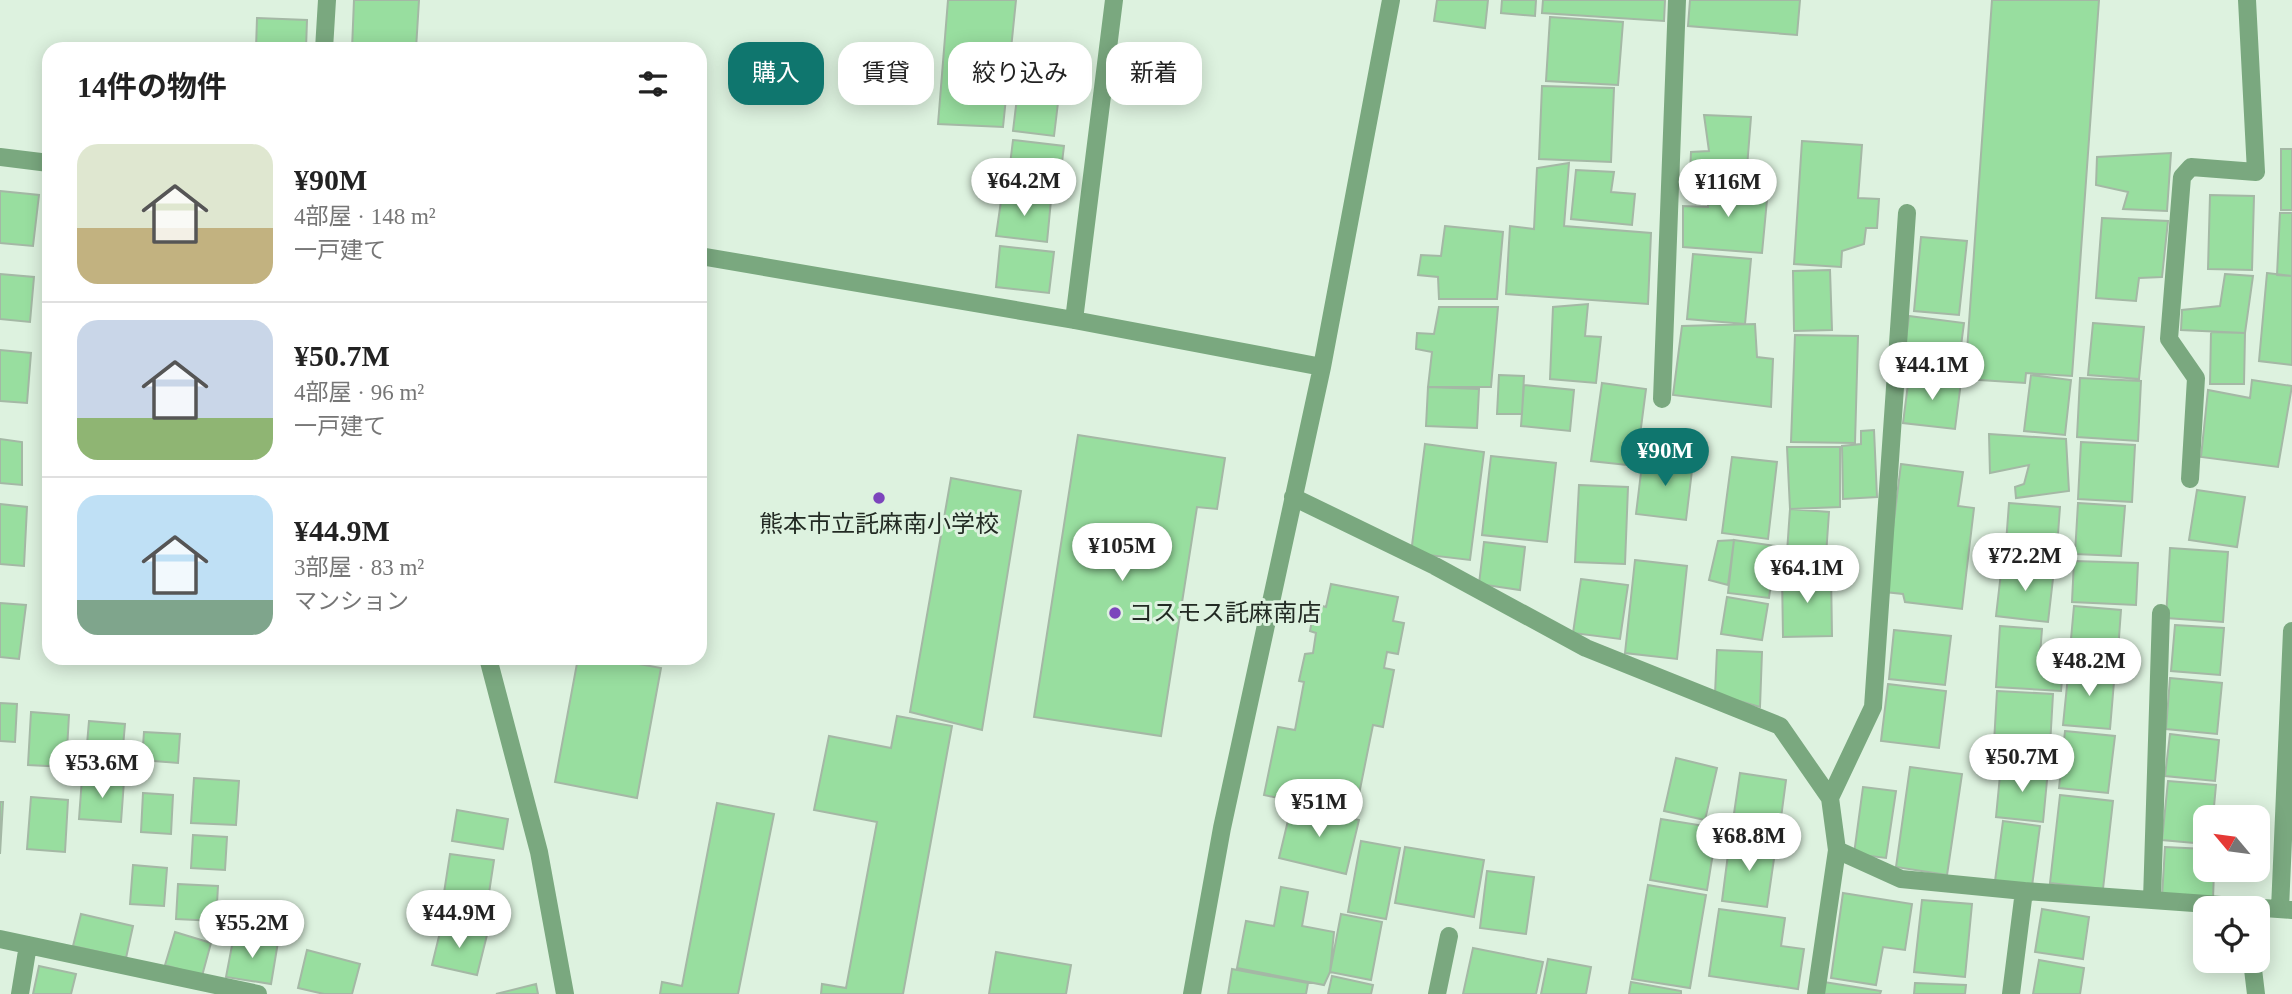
<!DOCTYPE html>
<html lang="ja">
<head>
<meta charset="utf-8">
<style>
  body { margin:0; font-family:"Times New Roman","Noto Sans JP",serif; background:#f2f2f2; color:#222; height:100vh; display:flex; flex-direction:column; font-size:26px; white-space:nowrap }
  * { box-sizing:border-box; margin:0 }
  p { font-size:23px; color:#767676 }
  .icon { flex:none; width:38px; height:38px; fill:none; stroke:currentColor; stroke-width:2; stroke-linecap:round; stroke-linejoin:round }
  .map { position:relative; flex:1; overflow:hidden }
  .panel { position:absolute; left:42px; top:42px; width:665px; height:623px; display:flex; flex-direction:column; background:#fff; border-radius:21px; box-shadow:0 4px 18px #0003 }
  .panel>* { flex:none }
  .top-card { position:absolute; left:728px; top:42px; width:665px; height:63px; display:flex; gap:14px }
  .needle { width:46px; rotate:299deg }
  .tools { position:absolute; left:2193px; top:805px; display:grid; gap:14px }
  .tools a { display:grid; place-items:center; width:77px; height:77px; border-radius:14px; background:#fff; box-shadow:0 4px 18px #0003; font-size:35px }
  .price { position:absolute; translate:-50% -60px; padding:0 16px; border-radius:24px; background:#fff; color:#222; font-size:23px; line-height:46px; filter:drop-shadow(0 2px 4px #0008) }
  .price::after { content:''; position:absolute; left:50%; top:42px; width:21px; height:16px; margin-left:-10px; background:inherit; clip-path:polygon(0 0,100% 0,50% 100%) }
  .price.on { background:#0f766e; color:#fff }
  ul { padding:0; list-style:none }
  li { display:flex; align-items:center; gap:21px; height:175px; padding:0 35px }
  li+li { border-top:2px solid #e0e0e0 }
  li span { display:grid; place-items:center; flex:none; width:196px; height:140px; border-radius:21px; color:#555 }
  li>.icon { margin-inline-start:auto }
  span .icon { width:84px; height:84px; fill:#fffc; stroke-width:1 }
  li b { font-size:30px }
  h2 { display:flex; justify-content:space-between; align-items:center; height:84px; padding:0 35px; font-size:30px }
  .chip { padding:0 24px; border-radius:21px; background:#fff; box-shadow:0 4px 18px #0003; font-size:24px; line-height:63px }
  .chip.on { background:#0f766e; color:#fff }
  .map>svg:first-child { display:block }
  .building { fill:#98de9f; stroke:#a4b8a5; stroke-width:2 }
  .lines { fill:none; stroke-linecap:round; stroke-linejoin:round }
  .minor { stroke:#7aa87f; stroke-width:18 }
  .poi-dot { fill:#7c45bc; stroke:#ddf2df; stroke-width:2.5 }
  .labels { text-anchor:middle; dominant-baseline:central; stroke-width:6; stroke-linejoin:round; paint-order:stroke }
  .poi-label { font-size:24px; fill:#232b24; stroke:#ddf2df }
</style>
</head>
<body>
<div class="map">
<svg width="2292" height="994" viewBox="0 0 2292 994">
  <rect width="100%" height="100%" fill="#ddf2df"/>
  <path class="building" d="M354 0H419L416 49H352Z
    M948 0H1016L1003 127 938 124Z
    M1437 0H1488L1485 28 1434 21Z
    M1502 0H1536L1535 16 1501 13Z
    M1543 0H1665L1664 21 1542 13Z
    M1690 0H1800L1797 35 1688 26Z
    M1992 0H2099L2072 376 2026 373 2025 383 1965 379Z
    M1550 17 1623 22 1618 85 1546 81Z
    M257 18 307 20 306 49H256Z
    M1022 56 1063 61 1054 136 1013 131Z
    M1542 86 1614 88 1611 162 1539 159Z
    M1704 115 1751 117 1746 180 1707 176 1705 196 1689 195 1691 152 1709 151Z
    M1013 140 1064 146 1059 187 1008 181Z
    M1802 141 1862 145 1858 198 1879 199 1877 228H1866L1864 244 1842 251 1841 267 1794 264Z
    M2281 149H2292V210H2281Z
    M2171 153 2167 211 2123 209 2128 192 2096 185 2097 157Z
    M1569 163 1564 226 1651 233 1648 304 1506 294 1510 226 1534 229 1537 168Z
    M1576 170 1614 172 1611 192 1635 194 1632 225 1571 219Z
    M1710 180 1768 189 1762 253 1683 247V206L1708 207Z
    M0 191 39 195 33 246 0 243Z
    M1002 194 1051 200 1047 242 996 236Z
    M2210 195 2254 196 2252 270 2208 269Z
    M2280 213H2292V276L2277 275Z
    M2102 218 2168 221 2162 277 2139 278 2136 301 2096 298Z
    M1445 226 1503 232 1497 299H1439L1438 277 1418 275 1421 255 1441 256Z
    M1921 237 1967 241 1959 315 1914 311Z
    M1000 246 1054 252 1049 293 996 287Z
    M1693 254 1751 259 1745 324 1687 319Z
    M1830 270 1832 330 1794 331 1793 271Z
    M2267 273 2292 276V365L2259 361Z
    M0 274 34 277 30 322 0 319Z
    M2225 274 2253 276 2245 333 2181 330 2182 310 2220 306Z
    M1588 304 1585 336 1601 337 1596 383 1550 379 1553 307Z
    M1439 307H1498L1491 387H1428L1432 352 1416 349 1417 333 1434 334Z
    M1909 316 1964 323 1957 376 1902 369Z
    M2093 323 2144 327 2139 379 2088 375Z
    M1755 324 1757 357 1773 359 1771 407 1673 395 1682 326Z
    M2211 332 2245 333 2244 384H2210Z
    M1795 335 1858 336 1855 443 1791 442Z
    M0 350 31 353 27 403 0 401Z
    M1499 375 1524 376 1522 414H1497Z
    M2031 375 2071 380 2065 435 2024 431Z
    M1909 376 1961 382 1955 429 1903 423Z
    M2080 378 2141 381 2138 441 2077 437Z
    M2252 380 2292 386 2278 467 2201 457 2208 390 2250 398Z
    M1602 383 1646 389 1636 466 1591 461Z
    M1524 385 1574 390 1570 431 1521 426Z
    M1428 387 1479 389 1477 428 1426 426Z
    M1874 430 1877 497 1843 499 1842 446 1861 444V431Z
    M1989 434 2066 439 2069 491 2016 498 2015 487 2024 484 2029 465 1990 473Z
    M1078 435 1225 458 1217 509 1197 507 1161 736 1034 717Z
    M0 439 22 442V485L0 483Z
    M2081 442 2135 445 2132 502 2078 499Z
    M1425 444 1484 452 1470 560 1411 553Z
    M1787 447H1840V507L1790 509Z
    M1491 456 1556 463 1547 542 1482 535Z
    M1643 456 1693 462 1686 520 1636 514Z
    M1732 457 1777 462 1768 539 1722 533Z
    M1901 464 1963 472 1958 506 1974 508 1962 609 1905 602 1903 594 1885 592Z
    M951 478 1021 491 982 730 910 712Z
    M1579 485 1628 487 1625 564 1575 562Z
    M2197 490 2245 497 2237 547 2189 540Z
    M2009 503 2060 507 2056 561 2005 557Z
    M2078 503 2125 506 2121 556 2075 554Z
    M0 504 27 507 24 566 0 564Z
    M1790 509 1829 512 1825 570 1786 567Z
    M1734 540 1776 546 1769 598 1728 593Z
    M1734 540 1728 585 1709 580 1718 541Z
    M1484 542 1525 547 1520 590 1479 584Z
    M2170 548 2228 552 2223 622 2166 618Z
    M1635 560 1687 566 1677 659 1625 653Z
    M2074 561 2138 563 2136 605 2072 602Z
    M2002 564 2054 570 2048 622 1996 616Z
    M1831 573 1832 636 1783 637 1782 574Z
    M1581 579 1628 585 1620 639 1573 633Z
    M1331 584 1398 597 1393 621 1404 623 1398 654 1387 652 1384 668 1394 670 1383 727 1373 725 1355 814 1264 795 1278 727 1295 730 1304 682 1299 681 1305 654 1313 653 1316 633 1310 631 1315 604 1326 607Z
    M1727 597 1768 604 1762 640 1721 634Z
    M0 603 26 605 19 659 0 657Z
    M2074 606 2121 610 2117 665 2069 661Z
    M2175 625 2224 628 2220 675 2171 671Z
    M2000 626 2042 629 2040 655 2064 657 2061 691 1996 687Z
    M1894 630 1951 636 1945 685 1889 679Z
    M1717 650 1762 652 1760 707 1715 694Z
    M578 658H606L661 668 637 798 555 782Z
    M2069 666 2115 670 2110 729 2063 725Z
    M2170 678 2222 683 2217 734 2166 729Z
    M1888 684 1946 691 1939 748 1881 741Z
    M1997 691 2053 694 2049 763 1993 760Z
    M0 703 17 704 15 742 0 741Z
    M31 712 69 715 66 767 28 765Z
    M897 716 952 726 903 994H821L822 984 846 988 877 822 814 810 829 736 891 748Z
    M89 721 125 724 122 758 86 756Z
    M2065 731 2115 736 2108 793 2059 788Z
    M144 732 180 734 178 763 142 760Z
    M2170 734 2219 740 2215 781 2165 776Z
    M1676 758 1717 768 1705 820 1664 811Z
    M2001 765 2048 770 2043 822 1996 817Z
    M1910 767 1962 774 1947 875 1896 867Z
    M1740 773 1786 780 1779 833 1732 827Z
    M82 778 124 781 121 822 79 819Z
    M194 778 239 781 236 825 191 823Z
    M2168 781 2216 785 2213 817H2205V844L2162 840Z
    M1863 787 1896 791 1886 858 1854 854Z
    M143 793 173 795 171 834 141 832Z
    M2060 795 2113 801 2103 889 2050 883Z
    M31 797 68 800 65 852 27 849Z
    M0 802H3L0 854Z
    M717 803 774 814 738 994H660L662 982 682 986Z
    M1292 804 1359 820 1346 874 1279 858Z
    M457 810 508 819 503 849 452 841Z
    M1661 819 1717 828 1707 890 1650 880Z
    M2003 821 2040 826 2032 886 1995 881Z
    M193 835 227 837 225 870 191 868Z
    M1730 839 1776 845 1767 907 1722 901Z
    M1361 841 1400 848 1386 919 1348 912Z
    M1405 847 1484 860 1474 917 1395 903Z
    M2165 847 2205 849V870H2214L2213 900 2162 897Z
    M450 854 494 860 485 919 441 912Z
    M133 865 167 868 164 906 130 904Z
    M1487 871 1534 877 1526 934 1480 928Z
    M178 884 218 886 216 921 176 919Z
    M1648 885 1706 895 1690 988 1632 979Z
    M1281 887 1308 892 1302 926 1334 932 1330 972 1324 985 1237 968 1246 921 1274 926Z
    M1843 893 1912 904 1905 950 1883 947 1876 985 1831 978Z
    M1922 900 1972 904 1965 977 1914 972Z
    M1719 909 1785 918 1781 946 1804 949 1798 989 1709 976Z
    M2042 909 2089 917 2083 959 2035 952Z
    M81 914 133 926 126 958 73 946Z
    M1341 914 1382 922 1371 980 1330 972Z
    M442 924 487 935 477 975 432 965Z
    M175 932 211 943 202 976 165 965Z
    M234 935 278 942 271 984 226 977Z
    M1473 948 1543 962 1536 994H1463Z
    M307 950 360 964 352 994H324L298 988Z
    M996 952 1071 965 1066 994H989Z
    M1548 959 1591 967 1586 994H1541Z
    M2039 960 2084 968 2080 994H2033Z
    M39 966 76 974 71 994H33Z
    M1232 969 1308 983 1306 994H1228Z
    M1332 976 1373 985 1371 994H1328Z
    M1631 982 1681 991V994H1629Z
    M1824 982 1881 991 1880 994H1823Z
    M1915 983 1966 985 1965 994H1914Z
    M536 984 538 994H496Z"/>
  <g class="lines">
    <path class="minor" d="M324 49 327 0
      M0 157 49 163
      M700 256 1074 320 1322 367
      M1074 320 1114 0
      M1662 399 1677 0
      M2190 479 2196 378 2169 339 2182 177 2191 167 2256 172 2247 0
      M1293 497 1435 566 1586 648 1780 726 1830 798 1837 850 1901 879 2024 891 2292 910
      M488 658 539 852 565 994
      M1830 798 1873 707 1907 213
      M2152 900 2161 613
      M2280 909 2292 631
      M0 939 258 994
      M2252 961 2256 994
      M20 994 28 945
      M1192 994 1222 828 1322 367 1391 0
      M1437 994 1449 936
      M1816 994 1837 850
      M2011 994 2024 891"/>
  </g>
  <g class="poi-dot">
    <circle cx="879" cy="498" r="7"/>
    <circle cx="1115" cy="613" r="7"/>
  </g>
  <g class="labels">
    <g class="poi-label">
      <text x="879" y="524">熊本市立託麻南小学校</text>
      <text x="1129" y="613" text-anchor="start">コスモス託麻南店</text>
    </g>
  </g>
</svg>
<div class="tools">
<a><svg class="needle" viewBox="-14 -14 28 28"><path d="M0-13l5 13h-10z" fill="#e53935"/><path d="M0 13l5-13h-10z" fill="#767676"/></svg></a>
<a><svg class="icon" aria-label="locate" viewBox="0 0 24 24"><circle cx="12" cy="12" r="6"/><path d="M12 2v4M12 18v4M2 12h4M18 12h4"/></svg></a>
</div>
<b class="price" style="left:1024px;top:218px">¥64.2M</b>
<b class="price" style="left:1728px;top:219px">¥116M</b>
<b class="price" style="left:1932px;top:402px">¥44.1M</b>
<b class="price on" style="left:1665px;top:488px">¥90M</b>
<b class="price" style="left:1122px;top:583px">¥105M</b>
<b class="price" style="left:2025px;top:593px">¥72.2M</b>
<b class="price" style="left:1807px;top:605px">¥64.1M</b>
<b class="price" style="left:2089px;top:698px">¥48.2M</b>
<b class="price" style="left:2022px;top:794px">¥50.7M</b>
<b class="price" style="left:102px;top:800px">¥53.6M</b>
<b class="price" style="left:1319px;top:839px">¥51M</b>
<b class="price" style="left:1749px;top:873px">¥68.8M</b>
<b class="price" style="left:459px;top:950px">¥44.9M</b>
<b class="price" style="left:252px;top:960px">¥55.2M</b>
<div class="top-card">
<a class="chip on">購入</a>
<a class="chip">賃貸</a>
<a class="chip">絞り込み</a>
<a class="chip">新着</a>
</div>
<section class="panel">
<h2>14件の物件<svg class="icon" aria-label="filters" viewBox="0 0 24 24"><path d="M4 7h16M4 17h16"/><circle cx="9" cy="7" r="2"/><circle cx="15" cy="17" r="2"/></svg></h2>
<ul>
<li><span style="background:linear-gradient(#dfe7d0 60%,#c2b280 0)"><svg class="icon" aria-label="home" viewBox="0 0 24 24"><path d="M3 11l9-7 9 7M6 9v11h12V9"/></svg></span><div><b>¥90M</b><p>4部屋 · 148 m²</p><p>一戸建て</p></div></li>
<li><span style="background:linear-gradient(#c9d6e8 70%,#8fb573 0)"><svg class="icon" aria-label="home" viewBox="0 0 24 24"><path d="M3 11l9-7 9 7M6 9v11h12V9"/></svg></span><div><b>¥50.7M</b><p>4部屋 · 96 m²</p><p>一戸建て</p></div></li>
<li><span style="background:linear-gradient(#bfe0f5 75%,#7fa58c 0)"><svg class="icon" aria-label="home" viewBox="0 0 24 24"><path d="M3 11l9-7 9 7M6 9v11h12V9"/></svg></span><div><b>¥44.9M</b><p>3部屋 · 83 m²</p><p>マンション</p></div></li>
</ul>
</section>
</div>
</body>
</html>
